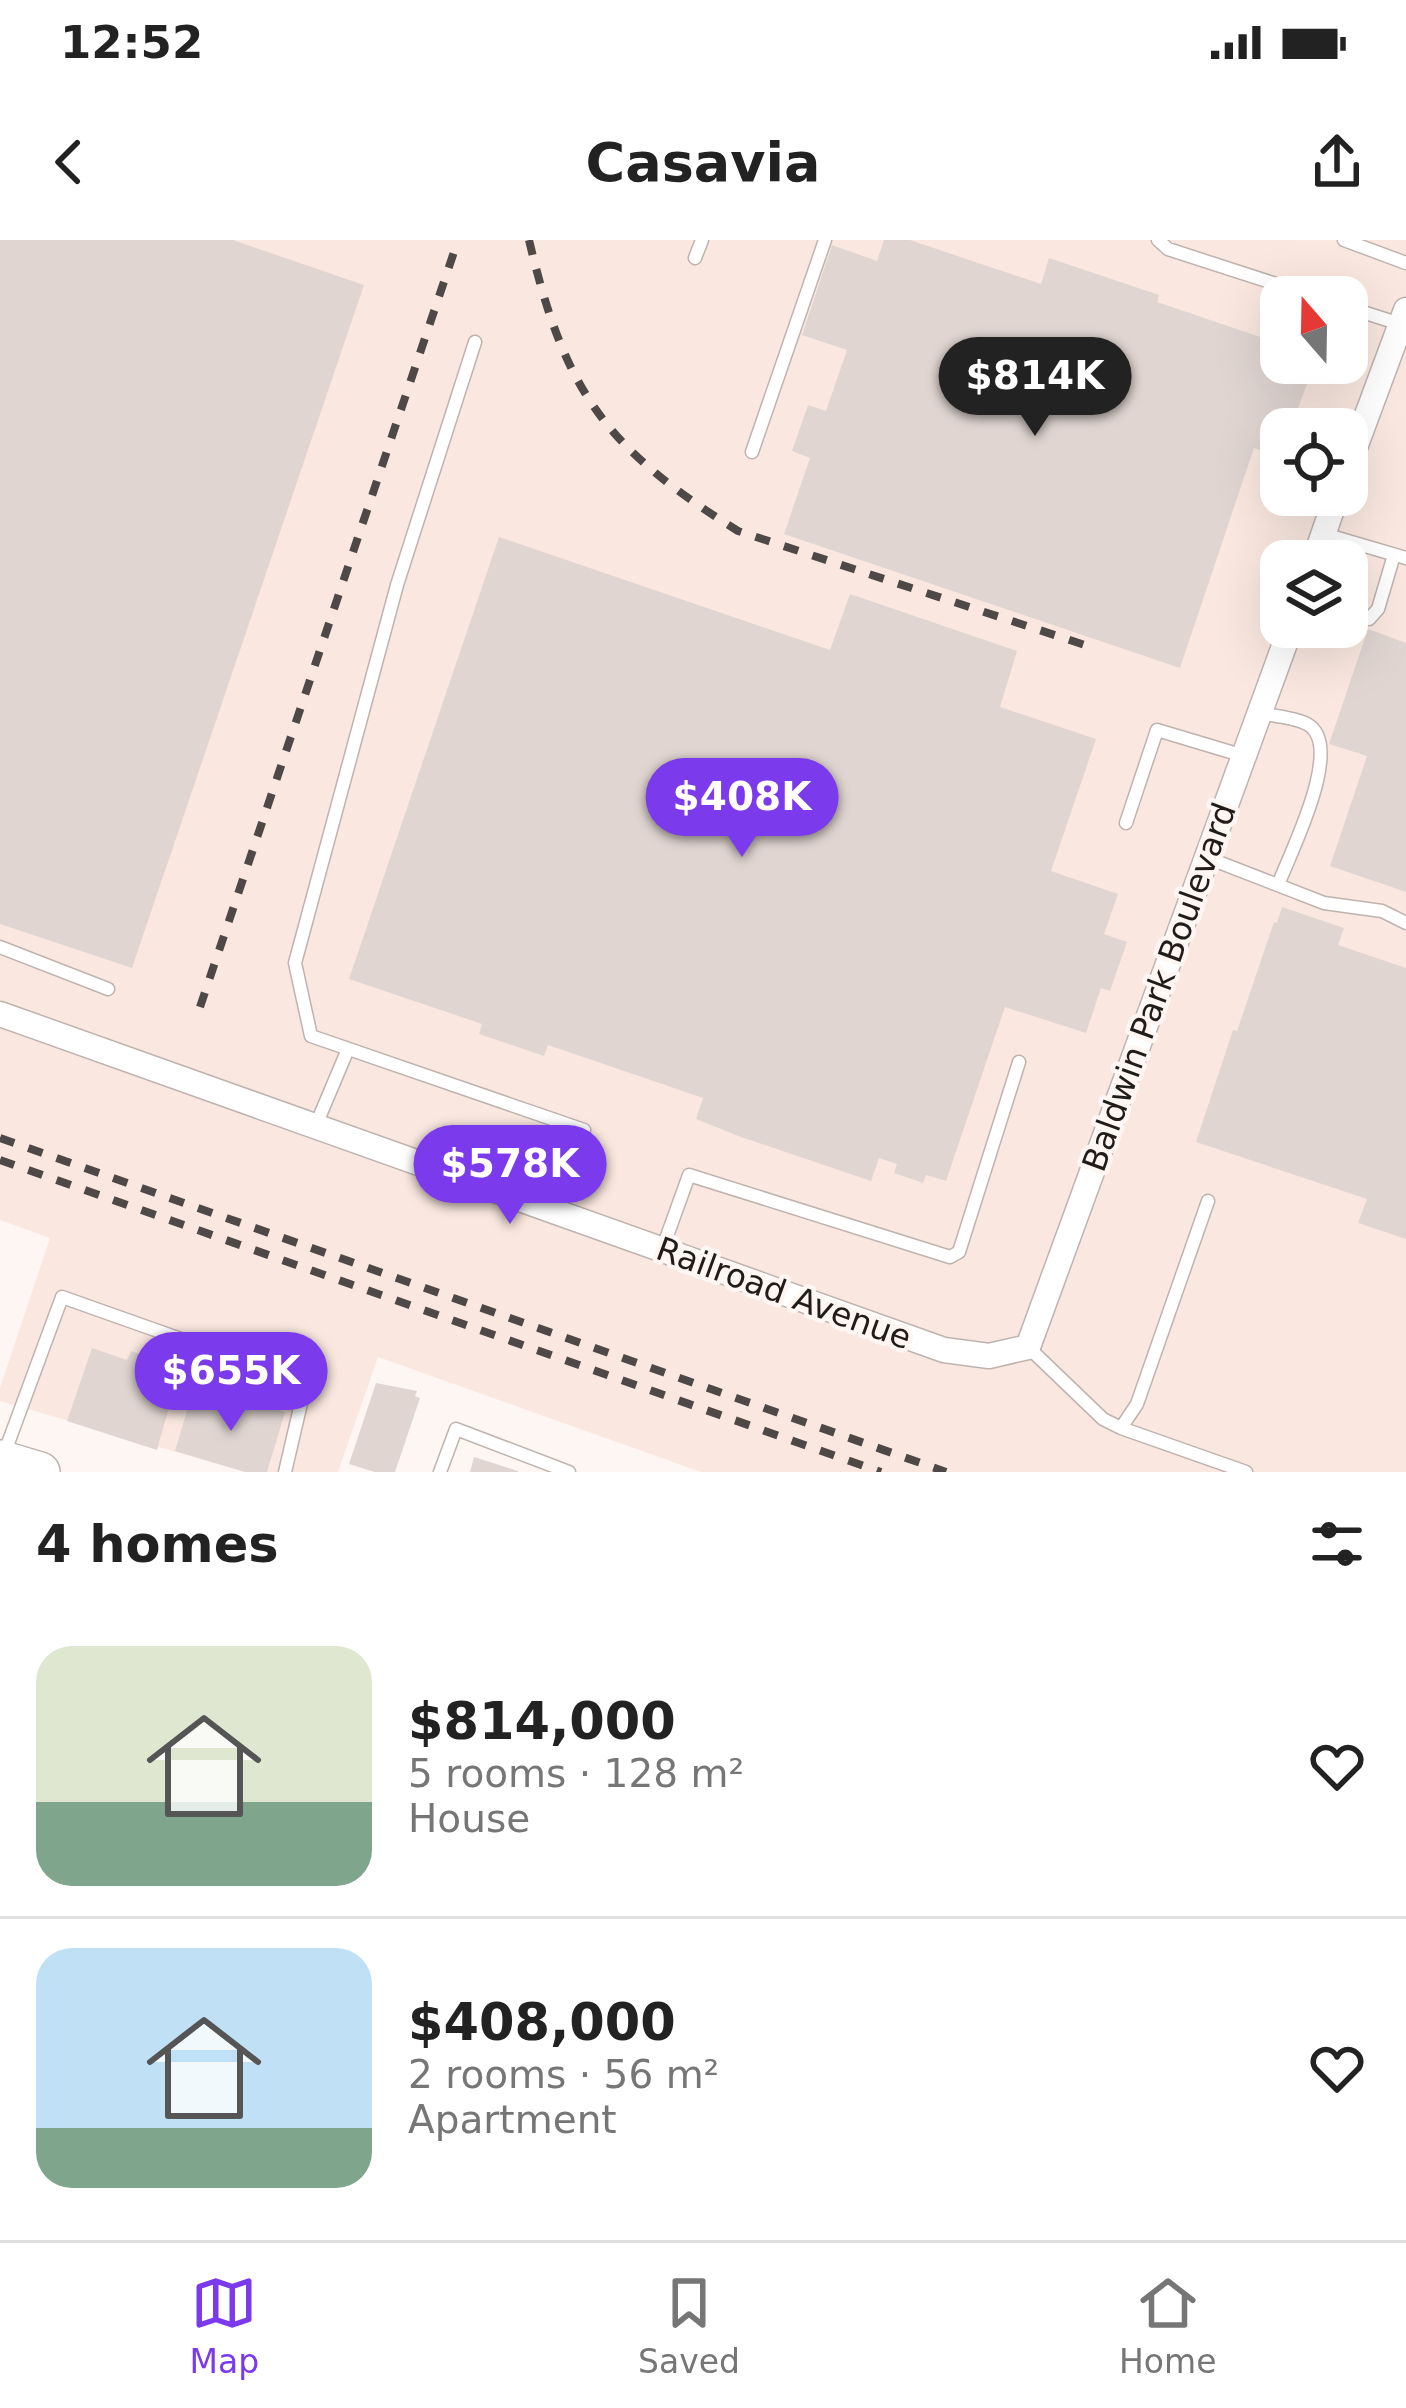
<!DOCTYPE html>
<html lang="en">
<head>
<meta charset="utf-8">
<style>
  body { margin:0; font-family:"DejaVu Sans",sans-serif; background:#f2f2f2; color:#222; height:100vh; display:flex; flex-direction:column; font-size:45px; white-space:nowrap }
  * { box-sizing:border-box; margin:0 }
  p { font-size:39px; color:#767676 }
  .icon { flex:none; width:66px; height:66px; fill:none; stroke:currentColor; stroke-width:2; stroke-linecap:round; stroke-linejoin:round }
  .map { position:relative; height:1232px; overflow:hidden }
  .sheet { display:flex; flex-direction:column; background:#fff; flex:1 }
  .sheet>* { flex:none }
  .needle { width:78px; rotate:340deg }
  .fabs { position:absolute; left:1260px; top:36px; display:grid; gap:24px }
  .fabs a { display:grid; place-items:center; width:108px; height:108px; border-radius:24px; background:#fff; box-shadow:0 12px 48px #0002; font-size:60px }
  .price { position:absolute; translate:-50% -102px; padding:0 27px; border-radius:42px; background:#7c3aed; color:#fff; font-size:39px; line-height:78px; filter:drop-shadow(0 3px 6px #0008) }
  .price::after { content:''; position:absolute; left:50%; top:72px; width:36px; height:27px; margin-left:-18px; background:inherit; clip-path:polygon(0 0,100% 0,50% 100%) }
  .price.current { background:#222; color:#fff }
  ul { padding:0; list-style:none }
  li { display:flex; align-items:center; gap:36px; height:300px; padding:0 36px }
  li+li { border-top:3px solid #e0e0e0 }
  li span { display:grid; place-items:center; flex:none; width:336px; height:240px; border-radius:36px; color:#555 }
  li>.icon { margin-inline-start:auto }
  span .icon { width:144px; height:144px; fill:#fffc; stroke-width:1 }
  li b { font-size:51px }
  h2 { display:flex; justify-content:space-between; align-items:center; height:144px; padding:0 36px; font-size:51px }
  .status { display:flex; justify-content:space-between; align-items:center; height:84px; padding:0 60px; background:#fff; direction:ltr }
  .status svg { height:33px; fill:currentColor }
  header { display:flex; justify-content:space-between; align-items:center; height:156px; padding:0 36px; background:#fff; font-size:54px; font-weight:700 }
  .dock { display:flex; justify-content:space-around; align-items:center; height:168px; border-top:3px solid #e0e0e0; background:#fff; font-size:33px; color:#767676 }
  .dock a { display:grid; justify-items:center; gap:6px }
  .dock .current { color:#7c3aed }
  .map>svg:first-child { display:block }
  .built { fill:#fae8e0; fill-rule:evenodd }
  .building { fill:#e0d5d1 }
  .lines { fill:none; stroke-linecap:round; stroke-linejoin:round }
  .lane-casing { stroke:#beb3af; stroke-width:15 }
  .street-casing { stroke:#beb3af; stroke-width:27 }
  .primary-casing { stroke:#beb3af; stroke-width:42 }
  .lane { stroke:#fff; stroke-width:12 }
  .street { stroke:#fff; stroke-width:24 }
  .primary { stroke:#fff; stroke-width:39 }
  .rail { stroke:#4e4947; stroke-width:8; stroke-dasharray:15 15; stroke-linecap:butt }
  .labels { text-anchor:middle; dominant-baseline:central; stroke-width:9; stroke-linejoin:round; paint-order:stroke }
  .street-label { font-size:33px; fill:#201c1a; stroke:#fef6f2 }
</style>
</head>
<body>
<div class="status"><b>12:52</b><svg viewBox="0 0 49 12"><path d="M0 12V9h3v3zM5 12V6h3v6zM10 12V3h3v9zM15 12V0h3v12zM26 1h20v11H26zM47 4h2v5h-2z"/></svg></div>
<header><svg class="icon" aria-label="back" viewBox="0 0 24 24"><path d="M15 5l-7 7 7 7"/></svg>Casavia<svg class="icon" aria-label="share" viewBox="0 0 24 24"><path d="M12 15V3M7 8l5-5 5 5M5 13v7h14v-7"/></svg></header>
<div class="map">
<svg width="1406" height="1232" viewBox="0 0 1406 1232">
  <rect width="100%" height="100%" fill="#fef6f2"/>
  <path class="built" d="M0 0H1406V1232H701L378 1117 338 1232H245L0 1161V1148L50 998 0 980ZM1281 57H1347V123H1281ZM1281 189H1347V255H1281ZM1281 321H1347V387H1281Z"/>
  <path class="building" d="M0 0H233L364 45 132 728 0 684Z
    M884 0H910L1041 44 1049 18 1159 55 1157 62 1281 104V123H1315L1290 189H1281V218L1254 208 1180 428 784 294 810 218 792 211 808 165 826 171 847 110 802 95 832 5 877 21Z
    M499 297 830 410 850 354 1017 411 1000 467 1096 499 1051 631 1118 654 1104 694 1127 702 1110 751 1101 748 1086 793 1005 767 946 941 926 935 923 943 894 933 897 924 879 918 871 941 741 897 696 879 703 858 548 805 544 816 479 794 482 784 349 739Z
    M1368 389 1406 403V652L1330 626 1367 516 1329 504Z
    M1282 667 1344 688 1338 705 1406 728V999L1358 983 1367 959 1196 902 1233 790 1237 791 1274 682 1277 683Z
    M92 1108 127 1120 131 1111 149 1117 146 1126 150 1130 177 1139 157 1210 67 1181Z
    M376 1143 417 1151 415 1156 420 1158 395 1232H375L349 1224Z
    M230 1155 285 1172 267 1232H245L175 1211 191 1157 227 1168Z
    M474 1217 518 1231V1232H470Z"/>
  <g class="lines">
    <g class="lane-casing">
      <path id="lane" d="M1158 0 1168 9 1316 57
        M1344 0 1406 23
        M695 18 702 0
        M1347 67 1400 84
        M475 102 397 345 295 723 311 796 584 890
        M752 212 825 0
        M1324 294 1406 318
        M1347 373 1369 379 1378 369 1394 315
        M1259 473C1273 476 1294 477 1307 484 1346 505 1290 613 1278 645
        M1126 583 1157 490 1244 516
        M1208 618 1324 663 1382 671 1406 683
        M0 707 108 749
        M316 885 348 809
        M662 1010 689 935 950 1017 959 1012 1019 822
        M1028 1107 1103 1179 1121 1188 1137 1164 1208 961
        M1121 1188 1246 1232
        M3 1217 62 1057 254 1125 302 1159 285 1232
        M440 1232 456 1189 569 1232"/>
    </g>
    <g class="street-casing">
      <path id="street" d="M1347 229 1406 70
        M1314 321 1337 255
        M0 774 944 1110 989 1116 1028 1107 1291 387"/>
    </g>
    <g class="primary-casing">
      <path id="primary" d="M0 1220 40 1232"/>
    </g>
    <use href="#lane" class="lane"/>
    <use href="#street" class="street"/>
    <use href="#primary" class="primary"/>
    <path class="rail" d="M529 0C565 152 605 208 738 291L1097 409
      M200 767 458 0
      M0 898 946 1232
      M0 920 881 1232"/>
  </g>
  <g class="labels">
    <g class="street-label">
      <text transform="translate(1159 747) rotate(-70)">Baldwin Park Boulevard</text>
      <text transform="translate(784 1053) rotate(20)">Railroad Avenue</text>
    </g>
  </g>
</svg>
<div class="fabs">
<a><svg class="needle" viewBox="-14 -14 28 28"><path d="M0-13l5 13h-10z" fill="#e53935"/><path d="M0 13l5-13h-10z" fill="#767676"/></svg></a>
<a><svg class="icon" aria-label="locate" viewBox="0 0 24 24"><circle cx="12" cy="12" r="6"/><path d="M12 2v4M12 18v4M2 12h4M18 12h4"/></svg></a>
<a><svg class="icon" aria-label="layers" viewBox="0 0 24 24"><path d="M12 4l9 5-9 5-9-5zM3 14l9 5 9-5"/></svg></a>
</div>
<b class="price current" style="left:1035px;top:199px">$814K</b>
<b class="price" style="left:742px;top:620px">$408K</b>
<b class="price" style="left:510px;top:987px">$578K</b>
<b class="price" style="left:231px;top:1194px">$655K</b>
</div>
<section class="sheet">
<h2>4 homes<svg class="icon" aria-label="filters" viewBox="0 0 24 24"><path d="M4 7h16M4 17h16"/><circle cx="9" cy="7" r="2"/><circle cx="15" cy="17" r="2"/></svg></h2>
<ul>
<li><span style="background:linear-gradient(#dfe7d0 65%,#7fa58c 0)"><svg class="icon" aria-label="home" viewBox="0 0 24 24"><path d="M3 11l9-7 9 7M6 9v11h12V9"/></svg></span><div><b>$814,000</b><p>5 rooms · 128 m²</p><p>House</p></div><svg class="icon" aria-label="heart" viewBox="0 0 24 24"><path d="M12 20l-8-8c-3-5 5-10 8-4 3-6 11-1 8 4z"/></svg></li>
<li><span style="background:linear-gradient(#bfe0f5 75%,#7fa58c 0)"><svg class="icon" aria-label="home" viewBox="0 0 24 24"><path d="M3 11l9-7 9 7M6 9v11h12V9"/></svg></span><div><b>$408,000</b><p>2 rooms · 56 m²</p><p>Apartment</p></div><svg class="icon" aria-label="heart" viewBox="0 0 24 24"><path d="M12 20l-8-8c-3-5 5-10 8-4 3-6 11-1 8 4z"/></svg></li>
</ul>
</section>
<nav class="dock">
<a class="current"><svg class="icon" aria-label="map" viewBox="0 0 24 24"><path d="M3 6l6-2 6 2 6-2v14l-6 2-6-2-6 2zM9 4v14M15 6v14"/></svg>Map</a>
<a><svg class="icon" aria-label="saved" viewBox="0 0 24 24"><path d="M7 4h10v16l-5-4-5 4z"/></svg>Saved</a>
<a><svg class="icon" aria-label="home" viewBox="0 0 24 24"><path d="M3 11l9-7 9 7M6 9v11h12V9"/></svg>Home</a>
</nav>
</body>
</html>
